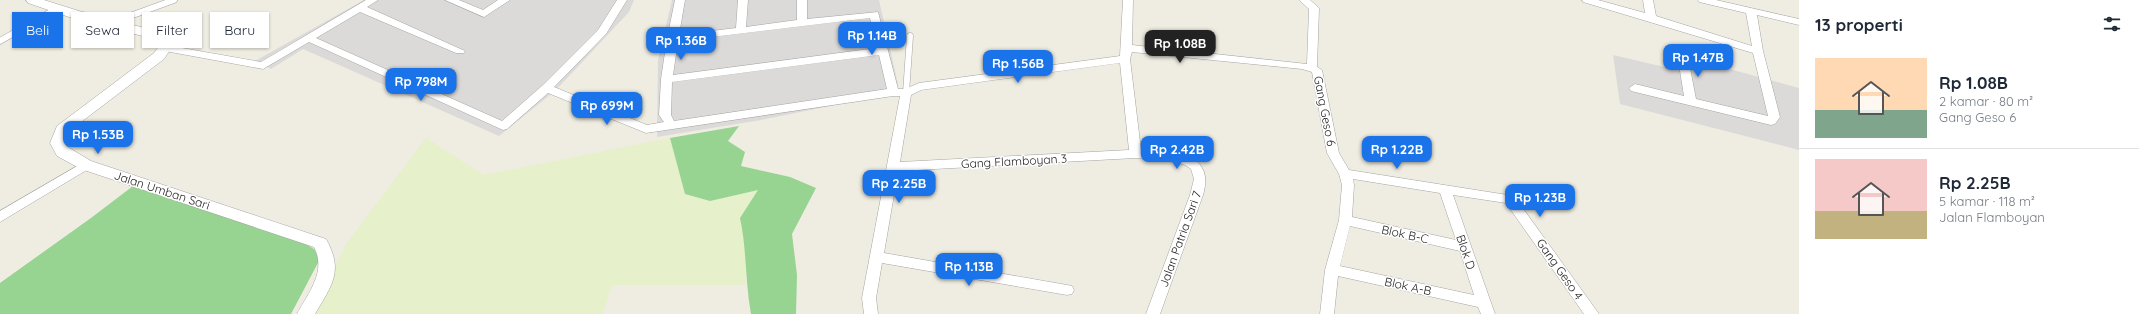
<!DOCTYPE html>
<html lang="id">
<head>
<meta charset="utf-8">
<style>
  body { margin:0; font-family:Quicksand,sans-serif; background:#f6f6f7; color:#1f2937; height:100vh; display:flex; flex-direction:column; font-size:15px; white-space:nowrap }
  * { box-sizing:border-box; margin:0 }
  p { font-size:13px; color:#747a83 }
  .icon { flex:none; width:22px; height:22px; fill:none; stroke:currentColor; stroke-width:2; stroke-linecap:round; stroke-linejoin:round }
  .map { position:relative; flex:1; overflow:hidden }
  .side { display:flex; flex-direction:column; background:#fff; width:340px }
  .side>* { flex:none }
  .banner { position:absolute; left:12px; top:12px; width:380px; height:36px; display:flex; gap:8px }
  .price { position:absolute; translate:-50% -34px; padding:0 9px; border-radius:8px; background:#1a73e8; color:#fff; font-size:13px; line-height:26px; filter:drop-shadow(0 1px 2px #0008) }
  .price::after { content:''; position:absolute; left:50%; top:24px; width:12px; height:9px; margin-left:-6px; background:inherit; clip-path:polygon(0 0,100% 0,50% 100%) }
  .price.current { background:#222; color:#fff }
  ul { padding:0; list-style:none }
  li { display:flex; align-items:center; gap:12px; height:100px; padding:0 16px }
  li+li { border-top:1px solid #e0e1e3 }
  li span { display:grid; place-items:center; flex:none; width:112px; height:80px; border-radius:0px; color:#555 }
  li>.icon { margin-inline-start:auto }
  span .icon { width:48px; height:48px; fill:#fffc; stroke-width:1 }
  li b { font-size:17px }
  h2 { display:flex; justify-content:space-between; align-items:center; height:48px; padding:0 16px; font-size:17px }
  .chip { padding:0 14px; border-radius:0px; background:#fff; box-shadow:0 1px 3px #0004; font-size:14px; line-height:36px }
  .chip.current { background:#1a73e8; color:#fff }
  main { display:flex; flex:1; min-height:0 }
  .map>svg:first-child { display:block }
  .residential { fill:#dbdad9 }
  .farmland { fill:#e6f0ca }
  .forest { fill:#97d391 }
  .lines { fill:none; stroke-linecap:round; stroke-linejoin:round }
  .service-casing { stroke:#a4a4a4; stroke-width:7 }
  .minor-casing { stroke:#a4a4a4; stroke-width:1 }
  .tertiary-casing { stroke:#a4a4a4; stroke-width:1 }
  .service { stroke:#fff; stroke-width:6 }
  .minor { fill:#fff; fill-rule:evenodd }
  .tertiary { fill:#fff; fill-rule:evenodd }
  .labels { text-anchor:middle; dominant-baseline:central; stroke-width:3; stroke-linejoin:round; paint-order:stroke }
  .street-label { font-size:12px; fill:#1d1d1d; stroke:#fff }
</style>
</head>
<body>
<main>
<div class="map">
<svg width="1799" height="314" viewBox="0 0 1799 314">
  <rect width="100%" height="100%" fill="#efede1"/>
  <path class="residential" d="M364 0H634L629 12 555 91 499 136 303 49 271 69 255 61Z
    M672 0H879L898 84 894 93 761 120 657 137 658 60Z
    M1667 52 1799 88V150L1620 104 1613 55 1673 69Z"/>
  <path class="farmland" d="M426 138 484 175 670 138 685 194 710 201 759 189 740 218 746 244V285H612L603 314H312L346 244Z"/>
  <path class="forest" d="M739 126 728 141 745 152 741 166 790 177 816 188 792 234 797 275 796 314H751C745 282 747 250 740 218L758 190 710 201 685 194 670 138Z
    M133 186 304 243 314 249 320 259 291 314H0V283L91 218Z"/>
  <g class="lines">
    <g class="service-casing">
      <path id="service" d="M111 23 174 0
        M0 41 56 9
        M906 93 910 36"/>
    </g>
    <g class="minor-casing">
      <path id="minor" d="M366 0H378L367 7 465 51 464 53H456L360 12 316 38 502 121 543 85 598 30 617 0H627L606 34 554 87 647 125 664 122 659 115 661 79 667 39 675 0H685L679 35 736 28 738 0H748L746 27 797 20V0H807V19L878 12 898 89H905L919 83 1120 56 1123 0H1133L1132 45 1307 64 1309 9 1299 0H1310L1319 8 1317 67 1322 70 1339 153 1349 170 1514 196 1599 314H1584L1506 203 1453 195 1495 314H1481L1478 307 1338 276 1334 314H1320L1325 270 1339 220 1342 185 1339 174 1327 153 1312 72 1302 69 1132 52 1130 59 1141 150C1171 151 1216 151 1203 195L1160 314H1146L1190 195 1194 179 1191 169 1185 165 1171 161 1135 158 898 171 884 253 1067 285 1072 286 1074 290 1072 294 1067 295 882 263 876 298 878 314H864L862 298 900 96H893L646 133 548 93 507 129 503 130 309 42 263 69 165 51 160 48 165 45 261 62ZM870 18 877 48 673 75 678 41ZM879 55 887 89 674 121 671 115 672 82ZM1120 63 1129 150 900 162 911 95 921 90ZM1353 179 1440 193 1456 240 1352 217 1354 185ZM1350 226 1460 251 1474 295 1340 266Z
        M445 0H459L483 10 498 0H510L484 17Z
        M1582 0H1598L1645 13 1643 0H1653L1656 16 1752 46 1746 13 1699 2 1698 0H1716L1799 19V25L1757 15 1763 51 1780 117 1775 124 1771 125 1631 91 1629 88 1635 84 1684 96 1678 58 1683 55 1688 58 1696 99 1768 116 1753 53 1583 2Z
        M86 161 92 165 90 168 0 222V211Z"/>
    </g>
    <g class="tertiary-casing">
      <path id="tertiary" d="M26 0H44L79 11 164 33 174 44 164 59 68 132 66 136V146L91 161 326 239C344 271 332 285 315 314H297C308 293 327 272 314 247L81 169 57 156 50 143 57 126 154 53 160 45 154 39 69 17 28 3Z"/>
    </g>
    <use href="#service" class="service"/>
    <use href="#minor" class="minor"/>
    <use href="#tertiary" class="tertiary"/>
  </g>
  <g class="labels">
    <g class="street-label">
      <text transform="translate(1325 111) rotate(79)">Gang Geso 6</text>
      <text transform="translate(1014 161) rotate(-3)">Gang Flamboyan 3</text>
      <text transform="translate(162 190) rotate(18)">Jalan Umban Sari</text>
      <text transform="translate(1405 234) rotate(12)">Blok B-C</text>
      <text transform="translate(1180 239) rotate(-70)">Jalan Patria Sari 7</text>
      <text transform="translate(1466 252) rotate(71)">Blok D</text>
      <text transform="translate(1560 269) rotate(55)">Gang Geso 4</text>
      <text transform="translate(1408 286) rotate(12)">Blok A-B</text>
    </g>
  </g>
</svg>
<b class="price" style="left:872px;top:56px">Rp 1.14B</b>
<b class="price" style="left:681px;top:61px">Rp 1.36B</b>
<b class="price current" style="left:1180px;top:64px">Rp 1.08B</b>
<b class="price" style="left:1698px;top:78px">Rp 1.47B</b>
<b class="price" style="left:1018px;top:84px">Rp 1.56B</b>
<b class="price" style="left:421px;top:102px">Rp 798M</b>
<b class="price" style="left:607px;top:126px">Rp 699M</b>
<b class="price" style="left:98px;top:155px">Rp 1.53B</b>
<b class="price" style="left:1177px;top:170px">Rp 2.42B</b>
<b class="price" style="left:1397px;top:170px">Rp 1.22B</b>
<b class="price" style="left:899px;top:204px">Rp 2.25B</b>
<b class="price" style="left:1540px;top:218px">Rp 1.23B</b>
<b class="price" style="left:969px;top:287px">Rp 1.13B</b>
<div class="banner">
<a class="chip current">Beli</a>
<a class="chip">Sewa</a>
<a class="chip">Filter</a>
<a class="chip">Baru</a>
</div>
</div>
<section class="side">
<h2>13 properti<svg class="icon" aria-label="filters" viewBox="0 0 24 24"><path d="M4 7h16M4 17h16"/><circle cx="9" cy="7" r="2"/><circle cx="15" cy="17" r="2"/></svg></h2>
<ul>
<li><span style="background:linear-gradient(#ffd9b3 65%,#7fa58c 0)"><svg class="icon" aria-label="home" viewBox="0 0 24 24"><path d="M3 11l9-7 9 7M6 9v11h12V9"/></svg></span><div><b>Rp 1.08B</b><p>2 kamar · 80 m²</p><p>Gang Geso 6</p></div></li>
<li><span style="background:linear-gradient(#f6c9c9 65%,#c2b280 0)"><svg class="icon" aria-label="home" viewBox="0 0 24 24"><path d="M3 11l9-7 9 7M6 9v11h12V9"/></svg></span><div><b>Rp 2.25B</b><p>5 kamar · 118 m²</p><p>Jalan Flamboyan</p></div></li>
</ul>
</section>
</main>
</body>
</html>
